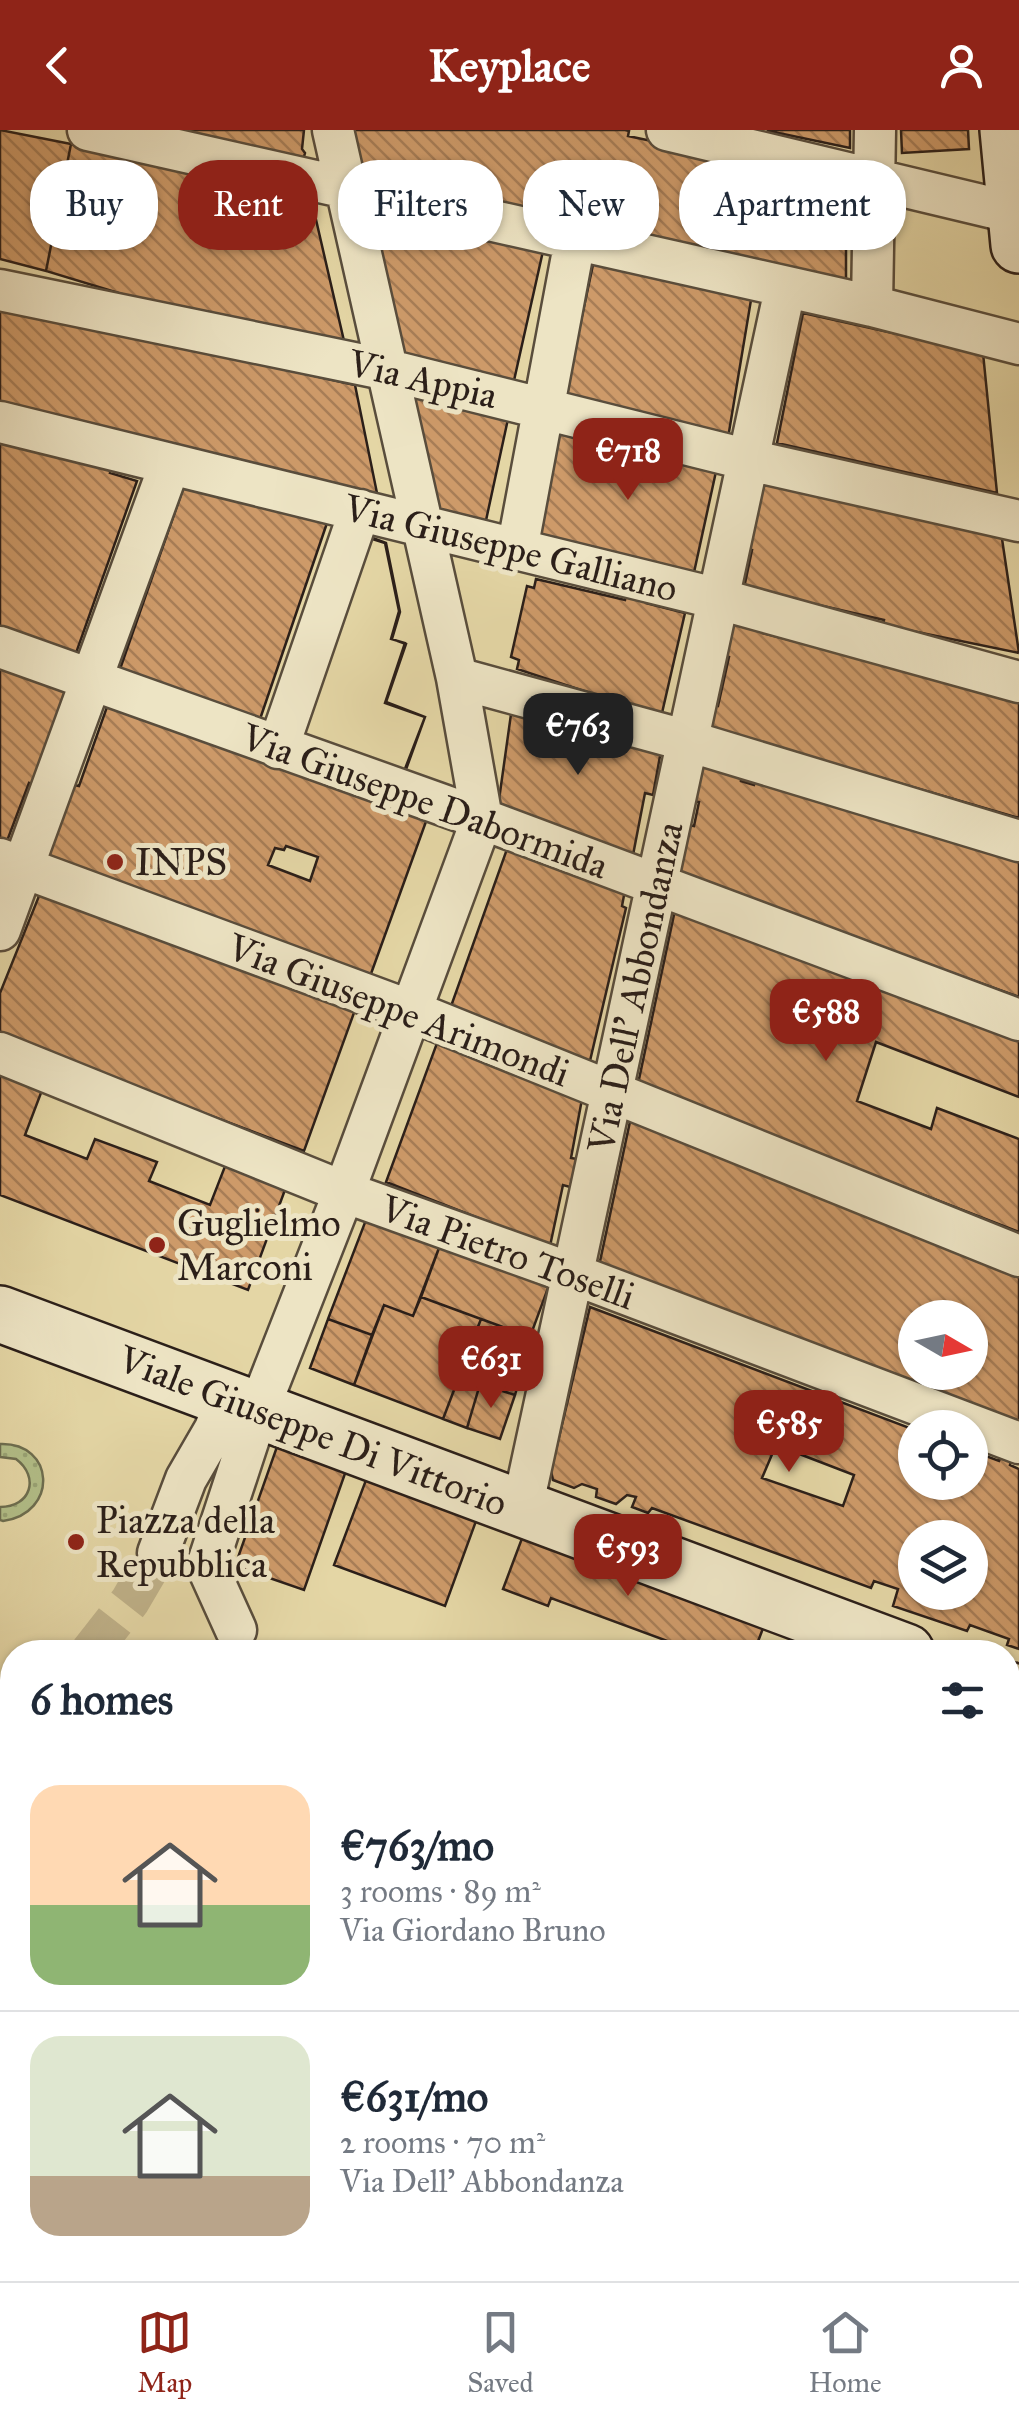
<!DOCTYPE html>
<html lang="en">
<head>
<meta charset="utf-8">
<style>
  body { margin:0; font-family:"IM FELL Great Primer",serif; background:#f2f2f3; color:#1f2937; height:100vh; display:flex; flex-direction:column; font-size:38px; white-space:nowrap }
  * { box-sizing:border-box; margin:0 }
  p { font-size:32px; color:#747a83 }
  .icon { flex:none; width:55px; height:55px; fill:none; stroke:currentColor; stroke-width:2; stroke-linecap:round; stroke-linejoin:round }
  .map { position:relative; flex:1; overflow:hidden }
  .sheet { position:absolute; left:0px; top:1510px; width:1020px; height:642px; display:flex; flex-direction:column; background:#fff; border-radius:40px 40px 0 0; box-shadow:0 2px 8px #0004 }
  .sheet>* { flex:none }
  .top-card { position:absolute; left:30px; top:30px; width:960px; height:90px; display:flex; gap:20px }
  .needle { width:65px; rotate:99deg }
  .tools { position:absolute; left:898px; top:1170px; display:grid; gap:20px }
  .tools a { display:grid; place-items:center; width:90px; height:90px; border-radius:50%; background:#fff; box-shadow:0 2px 8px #0004; font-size:50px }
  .price { position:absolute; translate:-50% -85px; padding:0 22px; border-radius:20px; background:#8f2418; color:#fff; font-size:32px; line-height:65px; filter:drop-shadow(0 2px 5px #0008) }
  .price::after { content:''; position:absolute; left:50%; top:60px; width:30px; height:22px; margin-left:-15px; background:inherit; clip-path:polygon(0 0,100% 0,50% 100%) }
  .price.active { background:#222; color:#fff }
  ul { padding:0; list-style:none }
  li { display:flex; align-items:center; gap:30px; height:250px; padding:0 30px }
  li+li { border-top:2px solid #e0e1e3 }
  li span { display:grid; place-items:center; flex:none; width:280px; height:200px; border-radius:30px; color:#555 }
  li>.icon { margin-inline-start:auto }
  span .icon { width:120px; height:120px; fill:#fffc; stroke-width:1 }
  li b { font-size:42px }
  h2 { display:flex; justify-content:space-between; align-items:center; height:120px; padding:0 30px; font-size:42px }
  .tag { padding:0 35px; border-radius:40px; background:#fff; box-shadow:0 2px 8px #0004; font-size:35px; line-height:90px }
  .tag.active { background:#8f2418; color:#fff }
  header { display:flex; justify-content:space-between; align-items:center; height:130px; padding:0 30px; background:#8f2418; color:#fff; font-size:45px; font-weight:700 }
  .tab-bar { display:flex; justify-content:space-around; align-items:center; height:140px; border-top:2px solid #e0e1e3; background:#fff; font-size:28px; color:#747a83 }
  .tab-bar a { display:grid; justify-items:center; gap:5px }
  .tab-bar .active { color:#8f2418 }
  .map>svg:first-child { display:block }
  .green { fill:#b2be88; stroke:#6e6e50; stroke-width:2.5 }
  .garden { fill:url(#garden-dots); stroke:#6e6e50; stroke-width:2.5 }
  .building { fill:url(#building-back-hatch); stroke:#2b1f19; stroke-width:2.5; fill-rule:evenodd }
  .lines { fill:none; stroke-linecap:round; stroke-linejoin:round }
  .street-tunnel { stroke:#bfb189; stroke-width:40; stroke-dasharray:40 20; stroke-linecap:butt }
  .street-casing { stroke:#594d3c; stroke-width:45 }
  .secondary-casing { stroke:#2b1f19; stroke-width:60 }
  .street { stroke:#ede4c4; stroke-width:40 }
  .secondary { stroke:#ede4c4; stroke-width:55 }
  .poi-dot { fill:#8f2418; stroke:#ede4c4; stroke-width:4 }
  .labels { text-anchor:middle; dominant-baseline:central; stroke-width:10; stroke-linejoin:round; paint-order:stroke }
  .street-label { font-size:38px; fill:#2b1f19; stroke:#ede4c4 }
  .poi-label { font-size:38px; fill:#2b1f19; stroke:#ede4c4; text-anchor:start }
</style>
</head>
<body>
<header><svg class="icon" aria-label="back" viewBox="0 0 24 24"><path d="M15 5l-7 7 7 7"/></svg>Keyplace<svg class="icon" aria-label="person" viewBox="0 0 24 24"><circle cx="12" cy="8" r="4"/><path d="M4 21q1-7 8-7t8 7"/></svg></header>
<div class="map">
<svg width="1019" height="2151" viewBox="0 0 1019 2151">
  <defs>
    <pattern id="garden-dots" width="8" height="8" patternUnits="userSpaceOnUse" patternTransform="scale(2.5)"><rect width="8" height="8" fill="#b2be88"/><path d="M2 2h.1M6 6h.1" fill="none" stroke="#99a375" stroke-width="1.8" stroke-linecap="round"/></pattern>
    <pattern id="building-back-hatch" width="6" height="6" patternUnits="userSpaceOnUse" patternTransform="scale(2.5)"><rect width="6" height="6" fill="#cd9a69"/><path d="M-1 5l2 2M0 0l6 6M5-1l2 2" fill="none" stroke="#a77d56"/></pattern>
  </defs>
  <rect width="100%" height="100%" fill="#e4d6a5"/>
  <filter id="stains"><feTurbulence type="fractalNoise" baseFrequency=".002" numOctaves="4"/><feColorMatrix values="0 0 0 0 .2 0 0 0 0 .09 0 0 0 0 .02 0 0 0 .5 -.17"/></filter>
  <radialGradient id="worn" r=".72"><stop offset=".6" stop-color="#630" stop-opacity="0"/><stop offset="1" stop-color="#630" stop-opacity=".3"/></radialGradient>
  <path class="green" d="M1008 1711 1019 1715V2019L1008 2015Z"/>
  <path class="garden" d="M0 1314C55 1312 59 1383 3 1391L0 1390V1377C31 1377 40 1347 16 1329L0 1327Z"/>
  <path class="building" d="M0 0 71 14 46 141 0 129Z
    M160 0H304L302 19 305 23 302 34Z
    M347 0H625L629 1 628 6 846 52V153L357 43Z
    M767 0H850V18L769 1Z
    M901 0H968L969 19 902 23Z
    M71 14 311 68 344 211 135 168 46 141Z
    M367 80 543 121 513 255 399 228Z
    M594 130 751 170 728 308 564 270Z
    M0 176 355 255 378 368 0 272Z
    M803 183 983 223 997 363 777 313Z
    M404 261 508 289 485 395 430 382Z
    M560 301 717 337 693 447 539 407Z
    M0 309 112 336 110 343 137 351 75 526 0 498Z
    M766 348 1001 402 1019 523 883 495 884 490 744 458 752 420 746 419Z
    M184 356 327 393 259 592 120 539Z
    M362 404 386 413 400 482 392 509 406 514 386 572 425 587 404 645 292 604Z
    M363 406 385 413 399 481 391 509 405 513 385 573 425 587 403 644 294 604Z
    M536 449 625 470 626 464 647 468 646 473 685 483 662 583 624 573 622 578 605 568 517 539 519 530 511 527 527 456 534 458Z
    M732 490 762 497V503L1019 568V688L707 597 712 574 718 576 729 527 725 526Z
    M0 533 72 553 34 655 29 653 7 711 0 708Z
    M108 574 428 686 368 852 86 739 85 742 48 728 74 655 79 656ZM286 716 318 727 310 751 268 735 275 718 284 720Z
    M512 577 662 615 653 665 645 663 633 725 498 677Z
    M701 632 742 642 741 651 754 655 756 649 1019 725V867L677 744 688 695 694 696 699 672 694 671Z
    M507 719 625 760 622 776 626 778 589 935 450 879Z
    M41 761 355 880 304 1021 0 906V863Z
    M675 780 1019 906V967L876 912 857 971 931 999 937 978 1019 1009V1102L638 954Z
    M437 913 582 969 571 1028 577 1029 570 1057 563 1055 550 1116 386 1052Z
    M0 938 44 955 25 1005 87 1029 95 1009 157 1032 149 1051 210 1075 229 1026 289 1049 248 1160 0 1065Z
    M631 987 1019 1139V1293L599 1136ZM915 1188H970V1242H915Z
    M369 1082 442 1110 413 1186 384 1175 372 1205 328 1189Z
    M442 1110 551 1150 530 1207 421 1167Z
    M421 1167 481 1189 443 1289 354 1255 384 1175 413 1186Z
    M590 1177 915 1300V1352H970V1320L999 1331 1002 1324 1012 1328 1010 1335 1019 1339V1519L1007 1515 1009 1509 970 1495 967 1501 893 1476 898 1459 874 1451 871 1458 652 1378 648 1383 632 1377 636 1367 627 1365 616 1374 596 1367 597 1359 582 1354 574 1358 553 1350 551 1341ZM776 1315 854 1345 843 1376 762 1348ZM915 1408H970V1462H915Z
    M328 1189 372 1205 354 1255 310 1238Z
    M481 1189 530 1207 523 1237 469 1219Z
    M469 1219 523 1237 515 1265 459 1247Z
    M459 1247 480 1254 467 1298 443 1289Z
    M480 1254 515 1265 500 1309 467 1298Z
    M279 1311 348 1335 304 1460 235 1436Z
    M366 1350 476 1391 445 1476 334 1435Z
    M524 1403 765 1493 754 1522H697L551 1468 548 1476 503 1459Z
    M1008 1585 1019 1590V1656L1008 1651Z
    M1008 1716 1019 1720V1802L1008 1809Z
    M1008 1861 1019 1865V1956L1008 1952Z
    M0 2008 8 2011 0 2032Z
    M0 2033 12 2038V2140H99L96 2149 102 2151H0Z
    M121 2140H152L160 2151H122L116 2143Z
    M250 2140H313L326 2145 327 2140H417L413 2151H247Z
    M482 2140H578L577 2144 585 2147 587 2140H608L638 2151H486L478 2148Z
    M706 2140H749L769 2151H702Z
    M838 2140H943L1013 2151H841Z"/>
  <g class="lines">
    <path class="street-tunnel" d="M90 1522 130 1471 158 1423"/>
    <g class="street-casing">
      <path id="street" d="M88 0 872 176 1019 214
        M667 0 1019 84
        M0 160 388 240 749 330 1019 391
        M872 176 875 0
        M0 292 719 469 1019 552
        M517 420 575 110
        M0 517 482 689 1019 890
        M457 548 688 611 1019 711
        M278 618 360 380
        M0 729 411 881 1019 1126
        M0 800 170 334
        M0 923 344 1062 573 1144 1019 1313
        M522 1379 785 159
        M158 1423 186 1349 215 1299 226 1268
        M236 1500 207 1436 258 1281 344 1062 482 689 457 548 333 0
        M0 1749 12 1711
        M0 1888 12 1892
        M1008 2130 1019 2132
        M820 2140 822 2151
        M449 2151 453 2140"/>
    </g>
    <g class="secondary-casing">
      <path id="secondary" d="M1008 0 1019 115
        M0 1184 906 1522
        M1008 1560 1019 1564"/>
    </g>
    <use href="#street" class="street"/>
    <use href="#secondary" class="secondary"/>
  </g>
  <g class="poi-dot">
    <circle cx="115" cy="732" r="10"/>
    <circle cx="157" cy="1115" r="10"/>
    <circle cx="76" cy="1412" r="10"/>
  </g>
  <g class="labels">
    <g class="street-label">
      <text transform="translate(423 249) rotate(13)">Via Appia</text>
      <text transform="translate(511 418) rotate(14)">Via Giuseppe Galliano</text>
      <text transform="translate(425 671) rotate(20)">Via Giuseppe Dabormida</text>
      <text transform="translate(635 857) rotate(-78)">Via Dell' Abbondanza</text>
      <text transform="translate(399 880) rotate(21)">Via Giuseppe Arimondi</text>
      <text transform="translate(508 1122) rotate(20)">Via Pietro Toselli</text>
      <text transform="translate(313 1301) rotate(21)">Viale Giuseppe Di Vittorio</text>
    </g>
    <g class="poi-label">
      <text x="135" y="732">INPS</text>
      <text x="177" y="1093">Guglielmo<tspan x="177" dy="44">Marconi</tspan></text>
      <text x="96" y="1390">Piazza della<tspan x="96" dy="44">Repubblica</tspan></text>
    </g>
  </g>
  <rect width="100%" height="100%" filter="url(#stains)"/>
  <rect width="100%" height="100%" fill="url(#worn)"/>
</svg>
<div class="tools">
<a><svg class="needle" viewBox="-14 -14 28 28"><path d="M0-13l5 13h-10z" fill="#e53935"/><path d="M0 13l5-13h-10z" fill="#747a83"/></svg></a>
<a><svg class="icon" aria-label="locate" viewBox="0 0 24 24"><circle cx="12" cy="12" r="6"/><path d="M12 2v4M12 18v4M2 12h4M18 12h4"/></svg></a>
<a><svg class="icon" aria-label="layers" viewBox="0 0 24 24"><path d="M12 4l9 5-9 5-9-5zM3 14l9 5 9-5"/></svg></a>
</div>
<b class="price" style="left:628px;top:373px">€718</b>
<b class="price active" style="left:578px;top:648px">€763</b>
<b class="price" style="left:826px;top:934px">€588</b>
<b class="price" style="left:491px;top:1281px">€631</b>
<b class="price" style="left:789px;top:1345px">€585</b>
<b class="price" style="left:628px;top:1469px">€593</b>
<div class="top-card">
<a class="tag">Buy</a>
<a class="tag active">Rent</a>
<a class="tag">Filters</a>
<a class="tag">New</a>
<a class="tag">Apartment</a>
</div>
<section class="sheet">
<h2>6 homes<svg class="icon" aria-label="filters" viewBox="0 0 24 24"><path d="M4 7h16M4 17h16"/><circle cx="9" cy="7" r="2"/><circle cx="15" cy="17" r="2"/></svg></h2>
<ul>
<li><span style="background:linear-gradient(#ffd9b3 60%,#8fb573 0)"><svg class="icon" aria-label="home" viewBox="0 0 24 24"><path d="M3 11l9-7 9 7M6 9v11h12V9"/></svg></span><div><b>€763/mo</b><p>3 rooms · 89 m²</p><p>Via Giordano Bruno</p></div></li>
<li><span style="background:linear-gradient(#dfe7d0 70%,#b9a48a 0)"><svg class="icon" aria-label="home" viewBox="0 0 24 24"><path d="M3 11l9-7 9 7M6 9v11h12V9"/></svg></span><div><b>€631/mo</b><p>2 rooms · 70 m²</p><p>Via Dell' Abbondanza</p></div></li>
</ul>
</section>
</div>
<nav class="tab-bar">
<a class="active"><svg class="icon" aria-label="map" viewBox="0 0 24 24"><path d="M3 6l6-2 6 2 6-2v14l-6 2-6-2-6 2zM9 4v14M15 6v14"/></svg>Map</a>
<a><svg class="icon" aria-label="saved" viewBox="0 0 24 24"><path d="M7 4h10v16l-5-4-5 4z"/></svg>Saved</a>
<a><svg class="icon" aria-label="home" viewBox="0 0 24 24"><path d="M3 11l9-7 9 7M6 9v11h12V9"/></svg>Home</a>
</nav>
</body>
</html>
